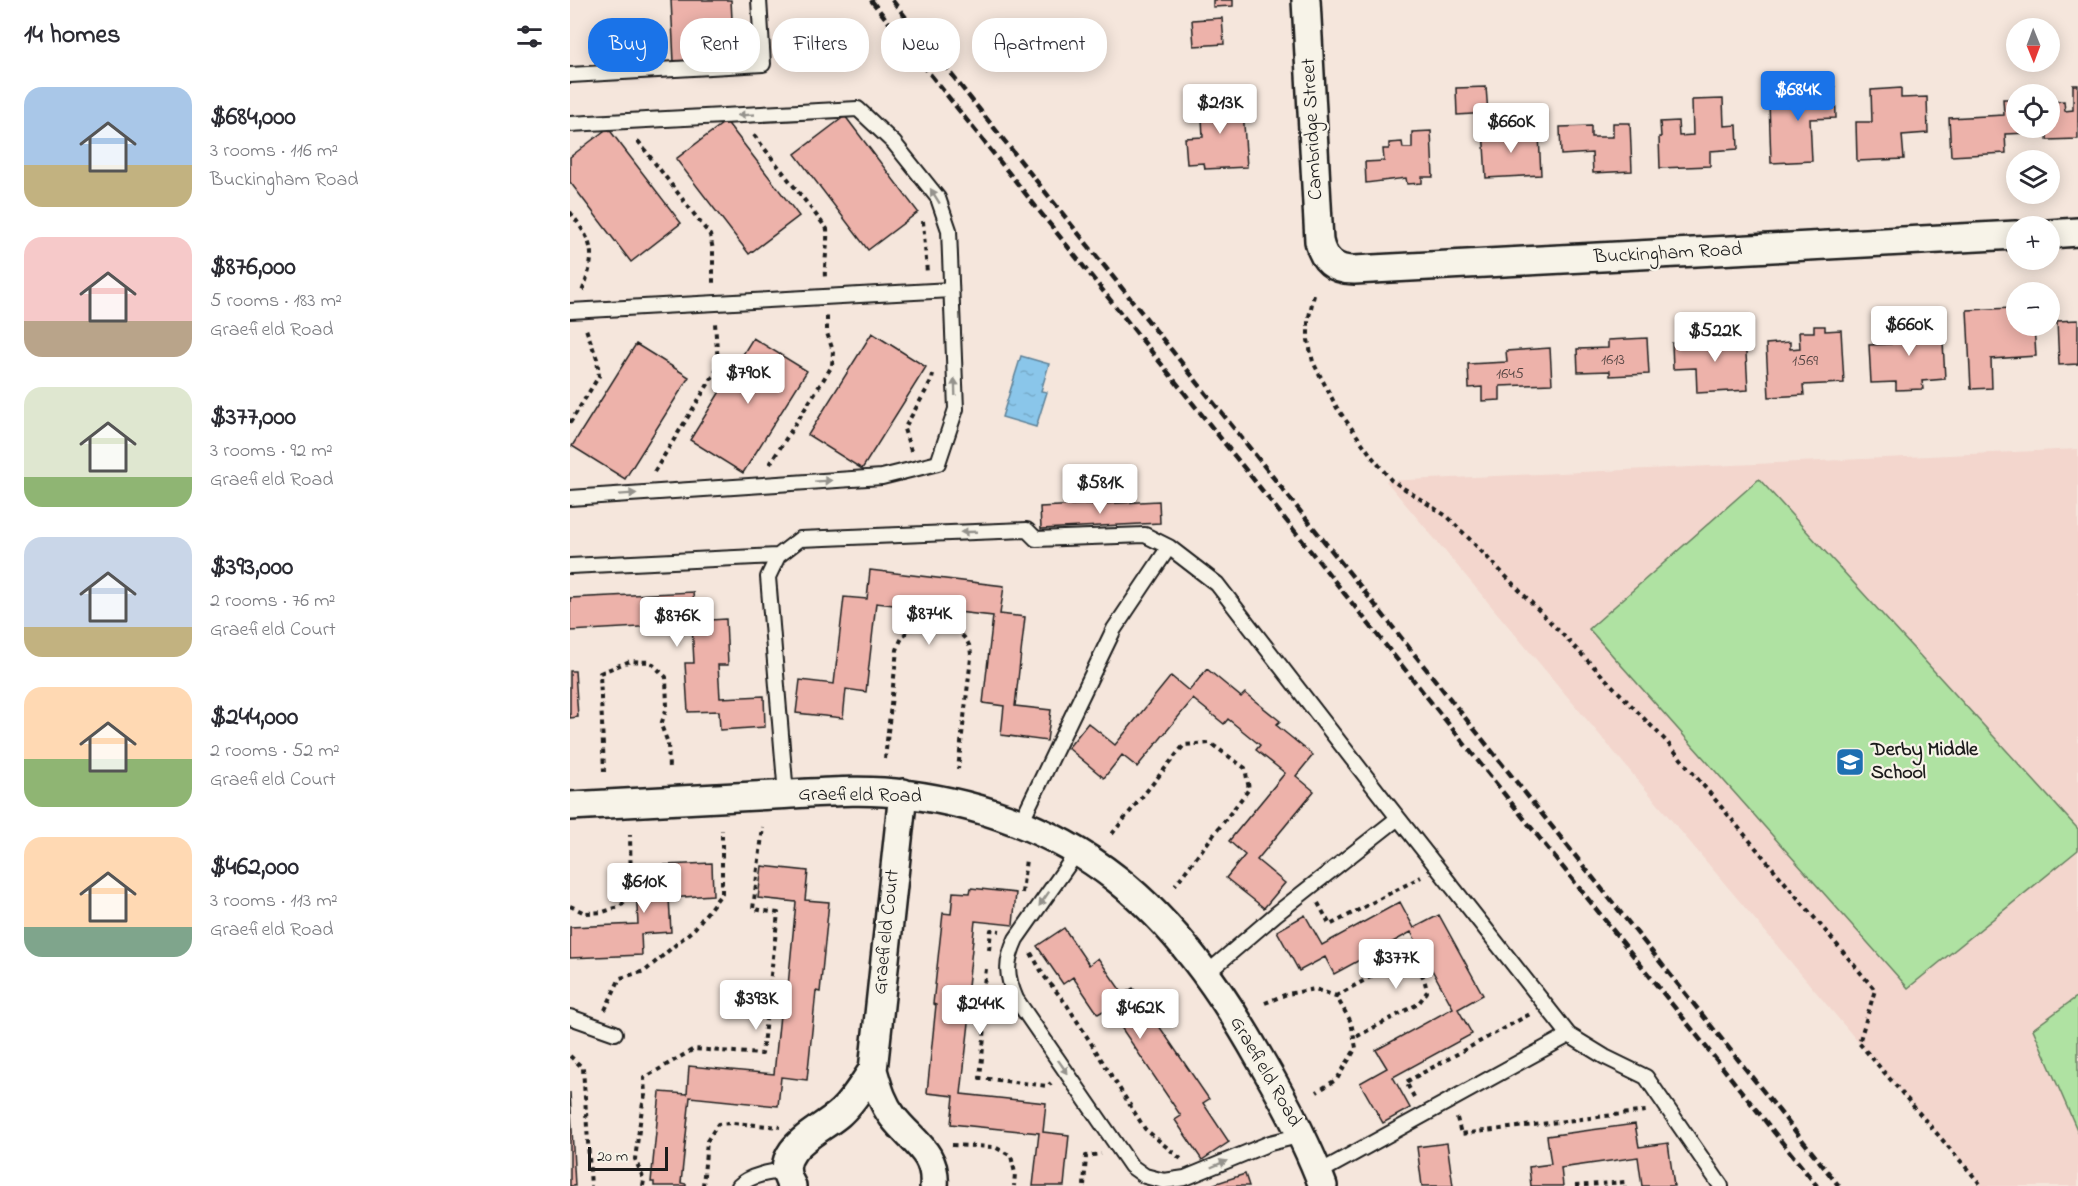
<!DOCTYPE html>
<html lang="en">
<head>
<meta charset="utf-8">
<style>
  body { margin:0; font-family:"Indie Flower",sans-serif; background:#f2f2f3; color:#2b2b33; height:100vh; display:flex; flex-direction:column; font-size:22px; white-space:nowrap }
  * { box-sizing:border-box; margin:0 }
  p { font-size:20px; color:#7c7c81 }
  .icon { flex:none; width:33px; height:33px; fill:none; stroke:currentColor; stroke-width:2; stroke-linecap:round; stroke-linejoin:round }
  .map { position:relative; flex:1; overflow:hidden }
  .panel { display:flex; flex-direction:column; background:#fff; width:570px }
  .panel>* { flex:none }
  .top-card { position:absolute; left:18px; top:18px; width:570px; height:54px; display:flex; gap:12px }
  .needle { width:39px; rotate:179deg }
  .fabs { position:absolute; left:1436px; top:18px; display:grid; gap:12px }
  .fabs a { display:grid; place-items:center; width:54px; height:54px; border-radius:50%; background:#fff; box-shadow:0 3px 15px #0003; font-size:30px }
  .scale { position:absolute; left:18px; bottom:15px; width:80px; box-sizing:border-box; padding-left:6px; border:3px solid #1c1c1c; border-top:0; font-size:16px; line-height:21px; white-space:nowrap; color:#1c1c1c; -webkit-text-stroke:4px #f7f3e8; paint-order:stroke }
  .price { position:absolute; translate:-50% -51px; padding:0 14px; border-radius:6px; background:#fff; color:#222; font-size:20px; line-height:39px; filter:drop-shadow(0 2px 3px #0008) }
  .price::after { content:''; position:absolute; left:50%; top:36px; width:18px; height:14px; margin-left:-9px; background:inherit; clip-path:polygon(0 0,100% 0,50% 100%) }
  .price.on { background:#1a73e8; color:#fff }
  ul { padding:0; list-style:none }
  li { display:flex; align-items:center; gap:18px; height:150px; padding:0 24px }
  li span { display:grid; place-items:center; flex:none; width:168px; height:120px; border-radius:18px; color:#555 }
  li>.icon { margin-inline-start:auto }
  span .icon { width:72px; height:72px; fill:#fffc; stroke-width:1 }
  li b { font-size:26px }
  h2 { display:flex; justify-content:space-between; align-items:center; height:72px; padding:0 24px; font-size:26px }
  .pill { padding:0 21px; border-radius:24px; background:#fff; box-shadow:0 3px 15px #0003; font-size:21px; line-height:54px }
  .pill.on { background:#1a73e8; color:#fff }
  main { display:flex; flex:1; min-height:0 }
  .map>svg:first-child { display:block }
  .built { fill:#f3d6cd }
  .garden { fill:#afe2a2; stroke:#667f5f; stroke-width:1.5 }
  .water { fill:url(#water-ripples); stroke:#5e8298; stroke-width:1.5 }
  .building { fill:#edb2aa; stroke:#1c1c1c; stroke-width:1.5 }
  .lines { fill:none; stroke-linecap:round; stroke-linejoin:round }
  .service-casing { stroke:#1c1c1c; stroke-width:18 }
  .minor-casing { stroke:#1c1c1c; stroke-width:32 }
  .path { stroke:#1c1c1c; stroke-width:4; stroke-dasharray:4.5 4.5; stroke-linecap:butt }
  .service { stroke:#f7f3e8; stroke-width:14 }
  .minor { stroke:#f7f3e8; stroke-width:27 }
  .rail { stroke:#1c1c1c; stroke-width:4.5; stroke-dasharray:9 4.5; stroke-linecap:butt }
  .oneway { fill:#94928c }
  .labels { text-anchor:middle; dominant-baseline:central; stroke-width:4.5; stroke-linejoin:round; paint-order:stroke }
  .number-label { font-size:16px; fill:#504240 }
  .street-label { font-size:20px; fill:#1c1c1c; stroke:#f7f3e8 }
  .poi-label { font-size:20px; font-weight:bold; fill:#1c1c1c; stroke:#f7f3e8; text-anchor:start }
</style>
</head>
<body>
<main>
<section class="panel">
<h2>14 homes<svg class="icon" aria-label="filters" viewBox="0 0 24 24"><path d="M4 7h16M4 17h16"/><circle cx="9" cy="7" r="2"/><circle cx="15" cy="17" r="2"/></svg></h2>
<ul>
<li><span style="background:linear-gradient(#a9c7e8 65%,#c2b280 0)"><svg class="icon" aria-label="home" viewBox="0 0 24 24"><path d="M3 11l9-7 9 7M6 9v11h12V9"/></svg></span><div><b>$684,000</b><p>3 rooms · 116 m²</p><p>Buckingham Road</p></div></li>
<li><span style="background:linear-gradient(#f6c9c9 70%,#b9a48a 0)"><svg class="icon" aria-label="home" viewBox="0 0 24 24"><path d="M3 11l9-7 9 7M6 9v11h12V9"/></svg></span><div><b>$876,000</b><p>5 rooms · 183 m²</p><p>Graefield Road</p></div></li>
<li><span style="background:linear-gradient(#dfe7d0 75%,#8fb573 0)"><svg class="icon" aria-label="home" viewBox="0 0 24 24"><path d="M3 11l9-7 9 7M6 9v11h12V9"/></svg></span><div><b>$377,000</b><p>3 rooms · 92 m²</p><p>Graefield Road</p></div></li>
<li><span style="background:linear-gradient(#c9d6e8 75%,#c2b280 0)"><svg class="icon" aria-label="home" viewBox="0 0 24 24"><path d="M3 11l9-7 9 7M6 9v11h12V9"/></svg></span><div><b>$393,000</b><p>2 rooms · 76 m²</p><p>Graefield Court</p></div></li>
<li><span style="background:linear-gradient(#ffd9b3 60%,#8fb573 0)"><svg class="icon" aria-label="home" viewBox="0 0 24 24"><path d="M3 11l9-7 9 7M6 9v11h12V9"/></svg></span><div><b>$244,000</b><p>2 rooms · 52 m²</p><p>Graefield Court</p></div></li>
<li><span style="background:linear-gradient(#ffd9b3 75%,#7fa58c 0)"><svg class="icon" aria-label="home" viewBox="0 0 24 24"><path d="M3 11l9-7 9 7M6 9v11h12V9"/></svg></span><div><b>$462,000</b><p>3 rooms · 113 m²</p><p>Graefield Road</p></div></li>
</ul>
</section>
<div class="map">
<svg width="1508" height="1186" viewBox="0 0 1508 1186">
  <defs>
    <pattern id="water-ripples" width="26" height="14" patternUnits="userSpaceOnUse" patternTransform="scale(1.5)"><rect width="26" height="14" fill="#8ac6ea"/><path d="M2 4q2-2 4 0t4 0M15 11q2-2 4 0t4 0" fill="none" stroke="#76aac8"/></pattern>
  </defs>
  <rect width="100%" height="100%" fill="#f5e6dc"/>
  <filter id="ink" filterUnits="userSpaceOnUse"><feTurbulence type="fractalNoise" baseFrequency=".0167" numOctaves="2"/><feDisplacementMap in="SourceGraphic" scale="12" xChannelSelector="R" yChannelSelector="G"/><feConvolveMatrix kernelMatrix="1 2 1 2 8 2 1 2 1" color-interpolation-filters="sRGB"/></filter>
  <g filter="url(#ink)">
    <path class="built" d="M1508 449V1186H1412L1289 1043 816 481Z"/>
    <path class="garden" d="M1189 479 1508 829V850L1338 988 1019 629Z
      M1508 996V1132L1463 1029Z"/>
    <path class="water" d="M451 356 479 364 471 391 477 392 466 427 432 417Z"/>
    <path class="building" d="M101 0H161L164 59 104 62Z
      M643 0H663V6L643 7Z
      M652 18 654 44 624 46 622 20Z
      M1503 85H1508V139L1477 140 1479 102 1494 101 1495 111 1503 110Z
      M916 87 918 113 887 115 886 88Z
      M1265 87 1266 118 1240 119 1242 161 1201 163 1199 102 1214 101V89Z
      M1331 88V98L1357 97 1358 133 1332 135 1334 159 1287 161 1286 122H1302L1301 90Z
      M672 96 677 167 635 169 634 163 617 164 615 138 633 137 631 99Z
      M1153 99 1154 126 1167 125 1168 149 1140 151V166L1090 168 1089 137H1091L1090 122 1108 121 1109 136 1123 135 1122 100Z
      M1433 99H1446V128H1460V133L1435 134 1436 153 1381 156 1379 118 1434 115Z
      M275 116 348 212 298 250 225 154Z
      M156 121 229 216 179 254 106 159Z
      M1043 123H1060L1062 171 1023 173 1022 153 991 155 990 127 1021 126V137H1043Z
      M939 127V136L969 135 971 175 916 178 913 129Z
      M38 128 111 223 61 262 0 182V157Z
      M861 131 863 177H852V183L837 184 836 178 796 183 795 162 814 161 813 149H819V143L832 142 833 148H842V132Z
      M1443 308 1444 323H1446V326H1464L1466 356 1421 359 1422 388 1401 389 1397 310Z
      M1508 320V364L1489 365 1487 321Z
      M1372 323 1375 379 1352 381 1353 389 1326 390V382L1301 383 1299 345 1321 344 1320 326Z
      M1244 326H1255V331L1271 330 1274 383 1233 385 1234 395 1199 397 1196 344 1220 342V349L1230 348 1229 332H1244Z
      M302 333 356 367 292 469 238 435Z
      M1175 335 1178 390 1127 393 1126 368 1103 369 1102 343 1125 342 1124 338Z
      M183 338 237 371 173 473 120 440Z
      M1077 338 1079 374 1040 376V371L1008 372 1007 349 1038 348V340Z
      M66 344 119 377 55 479 2 446Z
      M980 348 982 384 930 386V400L912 401V387L899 388 898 364 937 362 936 351Z
      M589 501 590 523 471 529 470 507Z
      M300 570 434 586 430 614 455 617 445 706 481 710 477 741 431 735 434 706 413 703 423 616 306 603 296 692 276 689 273 718 226 713 230 680 264 684 274 597 297 599Z
      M123 592 125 621 156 619 158 665H148L150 698 194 696 195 727 150 730 149 711 118 712 115 663H124L122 624 0 631V598Z
      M637 669 671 697 675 693 710 721 706 725 743 755 726 776 744 791 687 860 715 883 694 908 656 878 675 855 659 841 715 773 686 750 690 745 658 719 654 724 623 699 567 767 552 755 534 778 498 748 518 723 545 745 601 676 619 691Z
      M0 671H5L8 717 0 718Z
      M142 863 143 895 99 898 101 932 71 934 72 955 0 958V927L68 924 66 888 95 887 94 865Z
      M192 866 238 871 235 900 259 902 250 992 246 991 237 1080 211 1077 208 1106 120 1097 111 1183 116 1184V1186H84V1182H81L90 1092 117 1094 119 1066 204 1074 213 985 218 986 226 902 188 898Z
      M401 888 446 893 443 925 405 921 396 1005H401L391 1094 476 1103 473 1132 499 1135 494 1186H463L469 1133 381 1124 384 1096 357 1093 366 1005 363 1004 373 913 381 914 383 892 400 893Z
      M830 902 844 928 869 915 913 995 888 1009 902 1034 823 1077 840 1108 813 1123 790 1083 817 1068 806 1050 883 1008 841 932 764 974 755 957 729 971 707 931 735 915 752 945Z
      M494 928 519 965 528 958 553 994 563 988 639 1099 633 1103 659 1142 632 1160 605 1120 611 1116 538 1008 528 1014 503 977 493 984 467 946Z
      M0 1092 5 1186H0Z
      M1065 1124 1069 1147 1098 1143 1104 1186H1072L1068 1157 991 1168 993 1186H961L959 1167 981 1164 977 1136Z
      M877 1143 883 1186H852L847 1147Z
      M675 1174 679 1186H644V1184Z"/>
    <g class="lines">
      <g class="service-casing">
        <path id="service" d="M0 75 193 64 189 0
          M0 124 288 109 324 143 368 198 379 230 386 409 368 463 312 477 0 498
          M0 311 381 290
          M0 566 208 556
          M216 795 198 577 208 556 230 539 457 530 466 539 575 535 599 547 647 584 814 800 999 1035
          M451 822 544 629 599 547
          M508 851 446 939C435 963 436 975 446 999L561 1166 575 1176 594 1181 615 1178 700 1143 732 1135
          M636 974 706 914 828 818
          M0 1017 45 1033
          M748 1173 999 1035 1035 1057 1076 1077 1151 1186
          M169 1186C180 1175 201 1172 216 1170"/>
      </g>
      <g class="minor-casing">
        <path id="minor" d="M736 0 749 241C753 260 764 270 784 270L1446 235
          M1479 234 1508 232
          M333 793 303 1070C308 1087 312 1103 323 1117 341 1141 367 1152 364 1186
          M0 806C68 802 135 799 203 795 246 793 292 788 335 794 511 817 606 910 690 1059 714 1100 737 1142 753 1186
          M222 1186C200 1151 248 1132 269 1114 283 1102 292 1085 303 1070"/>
      </g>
      <path class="path" d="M184 135 257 229C258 246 254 262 255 279
        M68 141 140 235 143 250V286
        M0 212C25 245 26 254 12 292
        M353 221 357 273
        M744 295 738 321V340L743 362 767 408 803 458 821 480 878 517 1096 741 1305 990 1289 1043 1412 1186
        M0 423 29 376 27 359 16 329
        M341 451 334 429 362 380 363 373
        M200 464 262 366 263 351 257 333V316
        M84 472 145 373 148 363 145 323
        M315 759 327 650C329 644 331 638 336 633 351 620 385 623 396 640 400 645 401 651 401 658L388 769
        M34 772 30 673 60 661 80 662 96 677 97 707 91 725 98 743 99 769
        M542 834 614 745 640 743 675 768 679 789 605 885
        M452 893 456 859
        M748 903 760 925 851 877
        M0 906 15 913 33 912 51 906 61 892 60 835
        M419 950 421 930 430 931
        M461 953 474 976 497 1005 575 1129 611 1159
        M416 969 413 992 417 1006 410 1078 478 1086 481 1083
        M766 996 822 965 838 961C850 967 855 978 857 992L848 1004 784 1038
        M695 1003 717 994 745 989 766 996 781 1022 786 1048 767 1079 747 1092
        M35 1010 50 978 75 971 125 928 152 893V830
        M0 1056 13 1068 21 1186
        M844 1097 836 1082 960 1014
        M887 1118 891 1134 1076 1111
        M382 1145 425 1147 441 1156 445 1173 444 1186
        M73 1186 74 1180 65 1159 72 1108 75 1095 74 1078 124 1049 192 1054 208 913 183 909 193 827
        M133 1186 137 1141 148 1124 163 1123 210 1127
        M514 1186 516 1156 531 1154
        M1005 1186 1055 1182V1186"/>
      <use href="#service" class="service"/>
      <use href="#minor" class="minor"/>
      <path class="rail" d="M301 0 1247 1186
        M322 0 1269 1186"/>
    </g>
    <defs><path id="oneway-solid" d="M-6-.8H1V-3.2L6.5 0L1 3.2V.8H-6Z" transform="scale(1.5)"/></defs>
    <g class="oneway">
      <use href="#oneway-solid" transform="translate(176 115) rotate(177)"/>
      <use href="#oneway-solid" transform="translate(365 196) rotate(-122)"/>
      <use href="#oneway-solid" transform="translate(385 387) rotate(-92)"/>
      <use href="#oneway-solid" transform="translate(253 481) rotate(-4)"/>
      <use href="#oneway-solid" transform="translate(58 494) rotate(-4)"/>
      <use href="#oneway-solid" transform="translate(399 532) rotate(178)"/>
      <use href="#oneway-solid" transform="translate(474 899) rotate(125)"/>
      <use href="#oneway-solid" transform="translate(493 1067) rotate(55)"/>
      <use href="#oneway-solid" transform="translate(649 1164) rotate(-23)"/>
    </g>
  </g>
  <defs>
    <g id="school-square" transform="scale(1.5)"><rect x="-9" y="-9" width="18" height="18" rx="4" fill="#1f6fb2" stroke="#f7f3e8"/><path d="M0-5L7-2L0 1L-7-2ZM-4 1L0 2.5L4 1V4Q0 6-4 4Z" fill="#fff"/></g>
  </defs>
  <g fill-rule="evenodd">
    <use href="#school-square" x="1280" y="762"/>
  </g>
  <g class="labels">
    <g class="number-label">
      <text x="1043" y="360">1613</text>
      <text x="1235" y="361">1569</text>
      <text x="940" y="374">1645</text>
    </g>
    <g class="street-label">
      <text transform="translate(743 129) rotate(-93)">Cambridge Street</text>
      <text transform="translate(1098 254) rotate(-3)">Buckingham Road</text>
      <text transform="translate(290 796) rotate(1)">Graefield Road</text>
      <text transform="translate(317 932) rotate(-84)">Graefield Court</text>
      <text transform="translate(695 1072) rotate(60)">Graefield Road</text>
    </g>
    <g class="poi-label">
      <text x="1301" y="750">Derby Middle<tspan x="1301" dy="23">School</tspan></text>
    </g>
  </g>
</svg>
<div class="fabs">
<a><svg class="needle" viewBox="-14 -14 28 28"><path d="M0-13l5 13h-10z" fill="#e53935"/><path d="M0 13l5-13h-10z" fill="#7c7c81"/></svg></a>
<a><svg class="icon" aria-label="locate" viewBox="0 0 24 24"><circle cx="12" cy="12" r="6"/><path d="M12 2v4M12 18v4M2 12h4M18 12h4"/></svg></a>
<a><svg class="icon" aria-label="layers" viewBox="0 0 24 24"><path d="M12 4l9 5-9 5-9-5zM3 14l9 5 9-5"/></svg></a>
<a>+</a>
<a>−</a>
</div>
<div class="scale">20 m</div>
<b class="price on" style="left:1228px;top:122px">$684K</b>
<b class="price" style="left:650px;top:135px">$213K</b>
<b class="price" style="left:941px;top:154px">$660K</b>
<b class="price" style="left:1339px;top:357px">$660K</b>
<b class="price" style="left:1145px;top:363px">$522K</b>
<b class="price" style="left:178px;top:405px">$790K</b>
<b class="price" style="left:530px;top:515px">$581K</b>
<b class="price" style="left:359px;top:646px">$874K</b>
<b class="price" style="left:107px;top:648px">$876K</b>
<b class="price" style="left:74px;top:914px">$610K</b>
<b class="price" style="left:826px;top:990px">$377K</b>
<b class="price" style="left:186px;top:1031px">$393K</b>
<b class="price" style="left:410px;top:1036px">$244K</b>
<b class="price" style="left:570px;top:1040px">$462K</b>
<div class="top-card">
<a class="pill on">Buy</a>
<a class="pill">Rent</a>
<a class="pill">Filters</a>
<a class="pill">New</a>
<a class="pill">Apartment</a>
</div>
</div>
</main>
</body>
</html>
